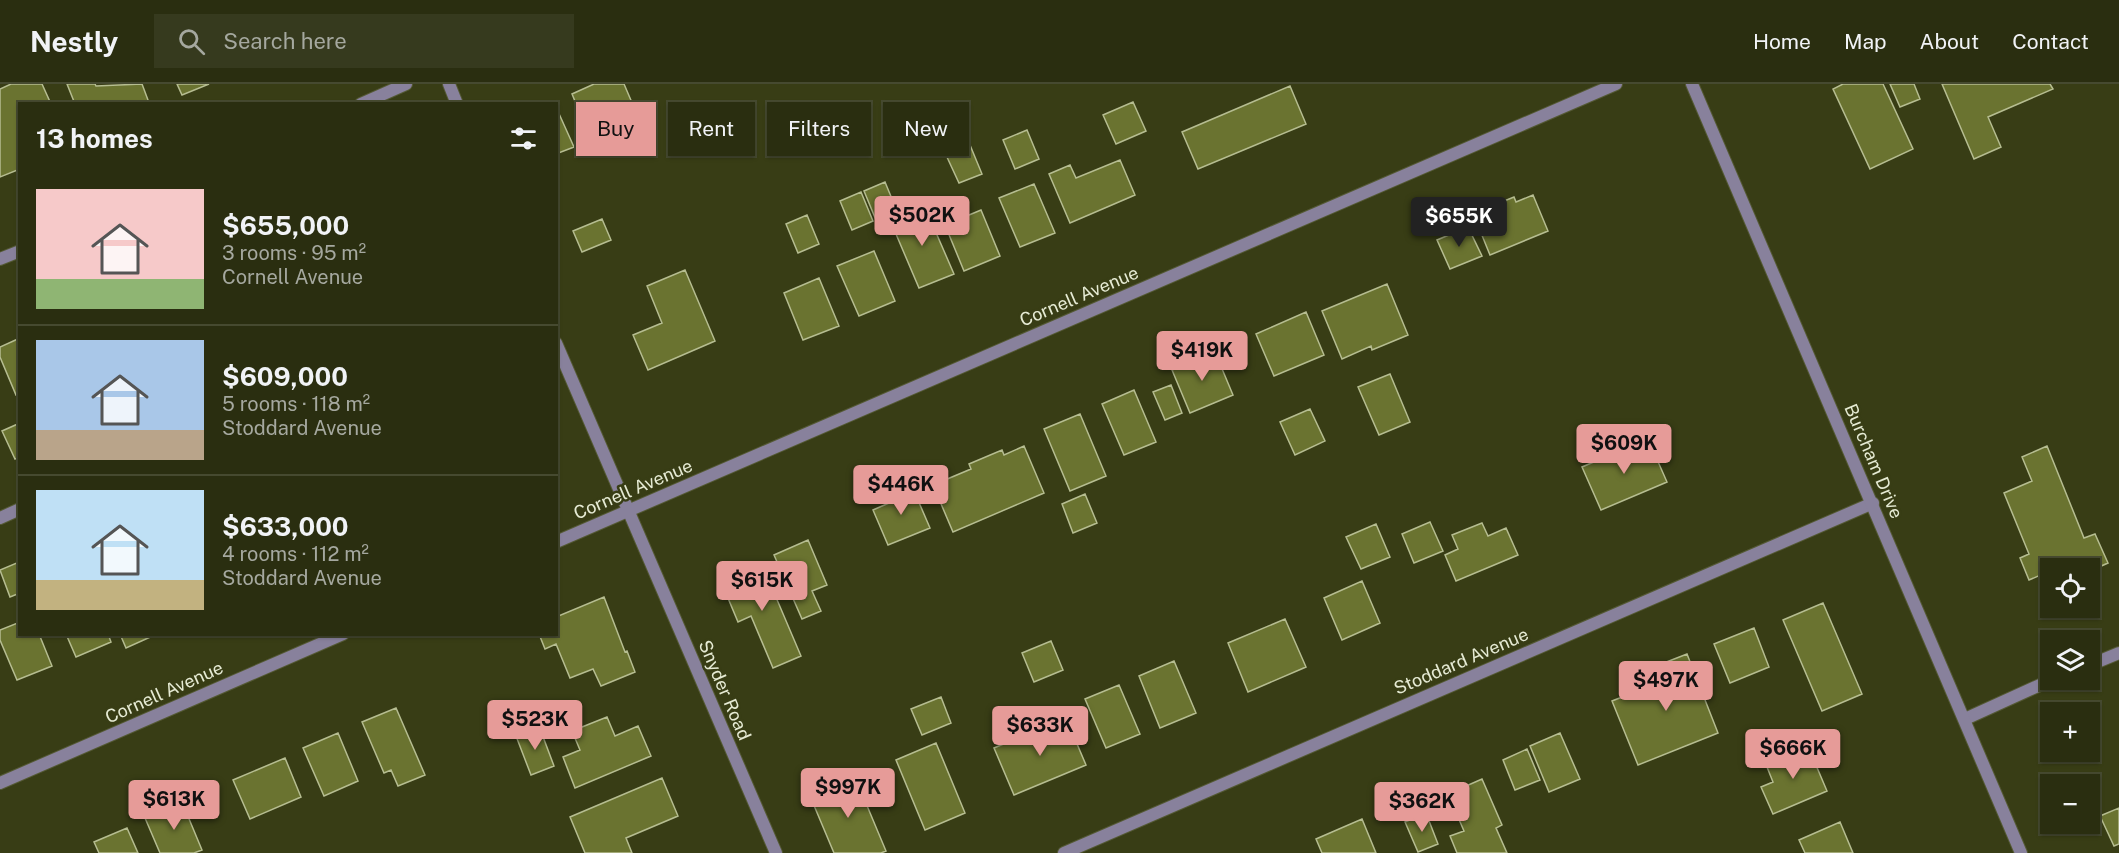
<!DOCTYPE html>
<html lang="en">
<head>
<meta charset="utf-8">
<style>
  body { margin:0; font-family:"Public Sans",sans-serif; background:#363a1e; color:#f1f3f6; height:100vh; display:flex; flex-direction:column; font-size:22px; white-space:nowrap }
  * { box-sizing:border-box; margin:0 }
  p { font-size:20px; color:#a5a89f }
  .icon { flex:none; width:33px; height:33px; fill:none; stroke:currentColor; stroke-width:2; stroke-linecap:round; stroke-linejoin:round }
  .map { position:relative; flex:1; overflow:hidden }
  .drawer { position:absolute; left:18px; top:18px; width:540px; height:534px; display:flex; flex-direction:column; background:#2a2e10; border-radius:0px; box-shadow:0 2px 4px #0004,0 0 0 2px #464a30 }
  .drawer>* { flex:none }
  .top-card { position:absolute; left:576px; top:18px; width:570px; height:54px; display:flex; gap:12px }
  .controls { position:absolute; left:2040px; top:474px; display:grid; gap:12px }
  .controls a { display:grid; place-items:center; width:60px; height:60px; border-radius:0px; background:#2a2e10; box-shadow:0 2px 4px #0004,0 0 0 2px #464a30; font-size:30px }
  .price { position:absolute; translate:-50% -51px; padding:0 14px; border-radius:6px; background:#e69b98; color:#111; font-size:20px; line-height:39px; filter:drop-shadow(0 2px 3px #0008) }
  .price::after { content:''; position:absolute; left:50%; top:36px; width:18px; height:14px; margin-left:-9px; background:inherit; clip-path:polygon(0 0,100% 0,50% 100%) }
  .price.current { background:#222; color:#fff }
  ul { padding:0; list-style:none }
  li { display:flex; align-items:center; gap:18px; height:150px; padding:0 18px }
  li+li { border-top:2px solid #464a30 }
  li span { display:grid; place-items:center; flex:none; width:168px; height:120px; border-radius:0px; color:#555 }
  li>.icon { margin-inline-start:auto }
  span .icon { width:72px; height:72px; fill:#fffc; stroke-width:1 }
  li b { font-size:26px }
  h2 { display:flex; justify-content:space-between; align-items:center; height:72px; padding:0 18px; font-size:26px }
  .tag { padding:0 21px; border-radius:0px; background:#2a2e10; box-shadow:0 2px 4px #0004,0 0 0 2px #464a30; font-size:21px; line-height:54px }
  .tag.current { background:#e69b98; color:#111 }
  header { display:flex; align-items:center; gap:36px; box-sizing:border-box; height:84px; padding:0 30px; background:#2a2e10; border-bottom:2px solid #464a30 }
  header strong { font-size:28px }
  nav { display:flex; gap:33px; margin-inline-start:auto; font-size:21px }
  .search { width:420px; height:54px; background:#363a1e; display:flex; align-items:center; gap:15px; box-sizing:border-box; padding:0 21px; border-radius:0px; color:#a5a89f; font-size:22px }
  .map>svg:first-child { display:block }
  .building { fill:#6a7330; stroke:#b6bd91; stroke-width:1.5 }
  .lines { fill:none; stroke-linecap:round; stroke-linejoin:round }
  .service-casing { stroke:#545934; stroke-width:14 }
  .minor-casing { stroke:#545934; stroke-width:14 }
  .tertiary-casing { stroke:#545934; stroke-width:14 }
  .service { stroke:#88819c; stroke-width:12 }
  .minor { stroke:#88819c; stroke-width:12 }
  .tertiary { stroke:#88819c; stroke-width:12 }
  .labels { text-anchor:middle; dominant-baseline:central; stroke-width:5; stroke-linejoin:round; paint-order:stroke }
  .street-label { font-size:18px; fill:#e6ebd4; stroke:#383d15 }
</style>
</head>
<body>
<header>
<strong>Nestly</strong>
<div class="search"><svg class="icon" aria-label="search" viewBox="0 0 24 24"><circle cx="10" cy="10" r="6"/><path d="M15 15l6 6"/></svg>Search here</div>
<nav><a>Home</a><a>Map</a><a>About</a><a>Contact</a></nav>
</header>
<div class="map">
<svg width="2119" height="769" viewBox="0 0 2119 769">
  <rect width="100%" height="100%" fill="#383d15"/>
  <path class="building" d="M11 0H42L51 20H20V85L0 93V5Z
    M67 0H95L96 2 142 0 148 16 139 20H75Z
    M177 0H209L182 11Z
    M594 0H624L639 35 591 56 572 10Z
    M1843 0H1883L1913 65 1870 85 1833 5Z
    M1890 0H1914L1920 15 1900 23Z
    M1942 0H2050L2053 5 1988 33 2001 63 1974 75Z
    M1290 2 1306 40 1198 85 1182 48Z
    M1133 18 1146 47 1116 60 1103 31Z
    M556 23 574 63 556 70Z
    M1027 46 1039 75 1015 85 1003 56Z
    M970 61 982 90 959 99 946 71Z
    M1120 76 1135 111 1070 139 1049 90 1070 81 1076 94Z
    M885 98 897 127 876 136 864 107Z
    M1034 100 1055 149 1020 163 999 114Z
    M861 108 873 137 852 146 840 117Z
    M1533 111 1548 147 1490 171 1479 144 1493 138 1487 124 1514 113 1516 118Z
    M924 121 954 190 919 204 890 136Z
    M981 126 1000 172 964 187 945 141Z
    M807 131 819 160 798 169 786 140Z
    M602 135 611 156 582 168 573 147Z
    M1468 143 1482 172 1450 185 1437 156Z
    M874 167 895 217 859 232 837 182Z
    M685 186 715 257 648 286 633 251 662 239 647 202Z
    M819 194 839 242 803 256 784 209Z
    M1387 200 1408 251 1372 266 1371 262 1342 275 1322 227Z
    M1306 228 1324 271 1274 292 1256 250Z
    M20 254V310L16 311 0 273V263Z
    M1215 268 1233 311 1190 329 1172 286Z
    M1390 290 1410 338 1379 351 1358 303Z
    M1171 301 1182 329 1165 336 1153 308Z
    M1134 306 1156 358 1124 371 1102 320Z
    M1310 325 1325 357 1295 371 1280 338Z
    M1080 330 1106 392 1070 407 1044 345Z
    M20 339V373L15 375 2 347Z
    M1648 355 1667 398 1601 426 1582 383Z
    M1024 362 1044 409 953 448 933 401 971 385 969 380 1002 366 1004 371Z
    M2047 362 2084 454 2095 450 2108 479 2090 487V484H2073L2071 479 2050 484V487L2029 496 2020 474 2029 470 2004 409 2032 397 2022 373Z
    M911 400 930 444 888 461 873 426 889 419 886 411Z
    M1085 410 1097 439 1073 449 1062 420Z
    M1430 438 1443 467 1414 479 1402 450Z
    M1482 439 1488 452 1506 444 1518 471 1456 497 1445 471 1458 465 1452 451Z
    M1376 440 1390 473 1361 485 1346 453Z
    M808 456 827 501 812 507 821 527 802 535 774 471Z
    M19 478 20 509 10 513 0 486Z
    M761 478 801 572 773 584 751 532 738 538 720 495Z
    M1362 497 1380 539 1342 556 1324 514Z
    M604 513 625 568 627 567 635 588 601 602 593 585 570 594 556 560 545 565 539 550H556V533Z
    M1823 519 1862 610 1822 627 1783 536Z
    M1285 535 1306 583 1248 608 1228 559Z
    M20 538V550H39L52 582 17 596 0 556V546Z
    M1754 544 1769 583 1730 599 1714 560Z
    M66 550H108L111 558 76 573Z
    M120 550H157L126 564Z
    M1051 557 1063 586 1034 598 1022 569Z
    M1687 570 1718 649 1638 681 1612 617 1653 601 1646 586Z
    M1174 577 1196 629 1160 644 1139 592Z
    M1119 601 1140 650 1106 664 1085 615Z
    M941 613 951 639 922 651 911 625Z
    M396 624 425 691 398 702 391 686 384 689 362 638Z
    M607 633 615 652 638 642 651 672 575 704 563 673 580 666 572 647Z
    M1066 634 1086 681 1014 711 994 664Z
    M539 642 554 682 531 691 516 652Z
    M338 649 358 697 324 712 303 664Z
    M1560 649 1580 695 1549 708 1530 662Z
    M936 659 965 729 925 746 896 676Z
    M1807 660 1827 707 1773 730 1761 703 1773 698 1765 678Z
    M1527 665 1540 696 1515 706 1503 676Z
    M285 674 301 713 250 735 233 696Z
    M855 693 886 767 881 769H834L810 712Z
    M662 694 678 732 626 754 632 769H585L570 733Z
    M1482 695 1502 741 1496 744 1507 769H1457L1450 752 1464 747 1448 710Z
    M182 718 202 766 194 769H160L145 734Z
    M2119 724V760L2114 762 2100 732Z
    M1426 729 1438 760 1418 768 1405 738Z
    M1362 735 1376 769H1322L1316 755Z
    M1840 738 1853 769H1805L1799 756Z
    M127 744 138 769H99L94 758Z"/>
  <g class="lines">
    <g class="service-casing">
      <path id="service" d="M0 434 20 425"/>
    </g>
    <g class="minor-casing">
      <path id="minor" d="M449 0 457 20
        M361 20 406 0
        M0 175 20 167
        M556 259 776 769
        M556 458 1616 0
        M2090 581 2119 569
        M1965 635 2051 596
        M0 699 343 550
        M1064 769 1873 419"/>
    </g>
    <g class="tertiary-casing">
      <path id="tertiary" d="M1692 0 2021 769"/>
    </g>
    <use href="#service" class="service"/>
    <use href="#minor" class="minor"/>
    <use href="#tertiary" class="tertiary"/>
  </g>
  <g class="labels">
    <g class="street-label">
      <text transform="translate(1079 212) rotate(-23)">Cornell Avenue</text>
      <text transform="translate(1874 377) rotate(67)">Burcham Drive</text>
      <text transform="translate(633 405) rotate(-23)">Cornell Avenue</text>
      <text transform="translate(1461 577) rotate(-23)">Stoddard Avenue</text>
      <text transform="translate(725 606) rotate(67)">Snyder Road</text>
      <text transform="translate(164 608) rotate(-24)">Cornell Avenue</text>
    </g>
  </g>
</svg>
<div class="controls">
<a><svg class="icon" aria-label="locate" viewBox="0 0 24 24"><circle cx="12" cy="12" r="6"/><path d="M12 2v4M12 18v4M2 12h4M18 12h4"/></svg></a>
<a><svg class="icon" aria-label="layers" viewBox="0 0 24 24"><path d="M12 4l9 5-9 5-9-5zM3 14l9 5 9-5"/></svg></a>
<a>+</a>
<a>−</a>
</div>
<b class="price" style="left:922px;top:163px">$502K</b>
<b class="price current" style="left:1459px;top:164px">$655K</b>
<b class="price" style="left:1202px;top:298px">$419K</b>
<b class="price" style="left:1624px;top:391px">$609K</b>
<b class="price" style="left:901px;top:432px">$446K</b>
<b class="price" style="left:762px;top:528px">$615K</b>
<b class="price" style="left:1666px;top:628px">$497K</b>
<b class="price" style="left:535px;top:667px">$523K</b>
<b class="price" style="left:1040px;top:673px">$633K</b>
<b class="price" style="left:1793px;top:696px">$666K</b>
<b class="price" style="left:848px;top:735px">$997K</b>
<b class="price" style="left:174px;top:747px">$613K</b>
<b class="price" style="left:1422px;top:749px">$362K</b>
<div class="top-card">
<a class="tag current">Buy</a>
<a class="tag">Rent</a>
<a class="tag">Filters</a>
<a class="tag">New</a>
</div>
<section class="drawer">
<h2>13 homes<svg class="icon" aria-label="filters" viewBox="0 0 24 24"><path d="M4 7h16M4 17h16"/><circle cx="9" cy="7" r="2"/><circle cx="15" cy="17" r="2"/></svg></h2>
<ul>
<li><span style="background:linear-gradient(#f6c9c9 75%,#8fb573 0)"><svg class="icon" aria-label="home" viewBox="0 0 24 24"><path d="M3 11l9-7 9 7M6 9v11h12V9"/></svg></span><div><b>$655,000</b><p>3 rooms · 95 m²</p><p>Cornell Avenue</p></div></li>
<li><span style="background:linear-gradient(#a9c7e8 75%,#b9a48a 0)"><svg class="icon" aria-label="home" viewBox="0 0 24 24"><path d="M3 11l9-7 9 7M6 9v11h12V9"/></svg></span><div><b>$609,000</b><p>5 rooms · 118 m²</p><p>Stoddard Avenue</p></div></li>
<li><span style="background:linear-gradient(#bfe0f5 75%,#c2b280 0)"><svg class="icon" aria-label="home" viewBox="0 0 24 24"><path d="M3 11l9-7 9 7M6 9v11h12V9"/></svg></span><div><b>$633,000</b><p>4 rooms · 112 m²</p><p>Stoddard Avenue</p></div></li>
</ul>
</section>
</div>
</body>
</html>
